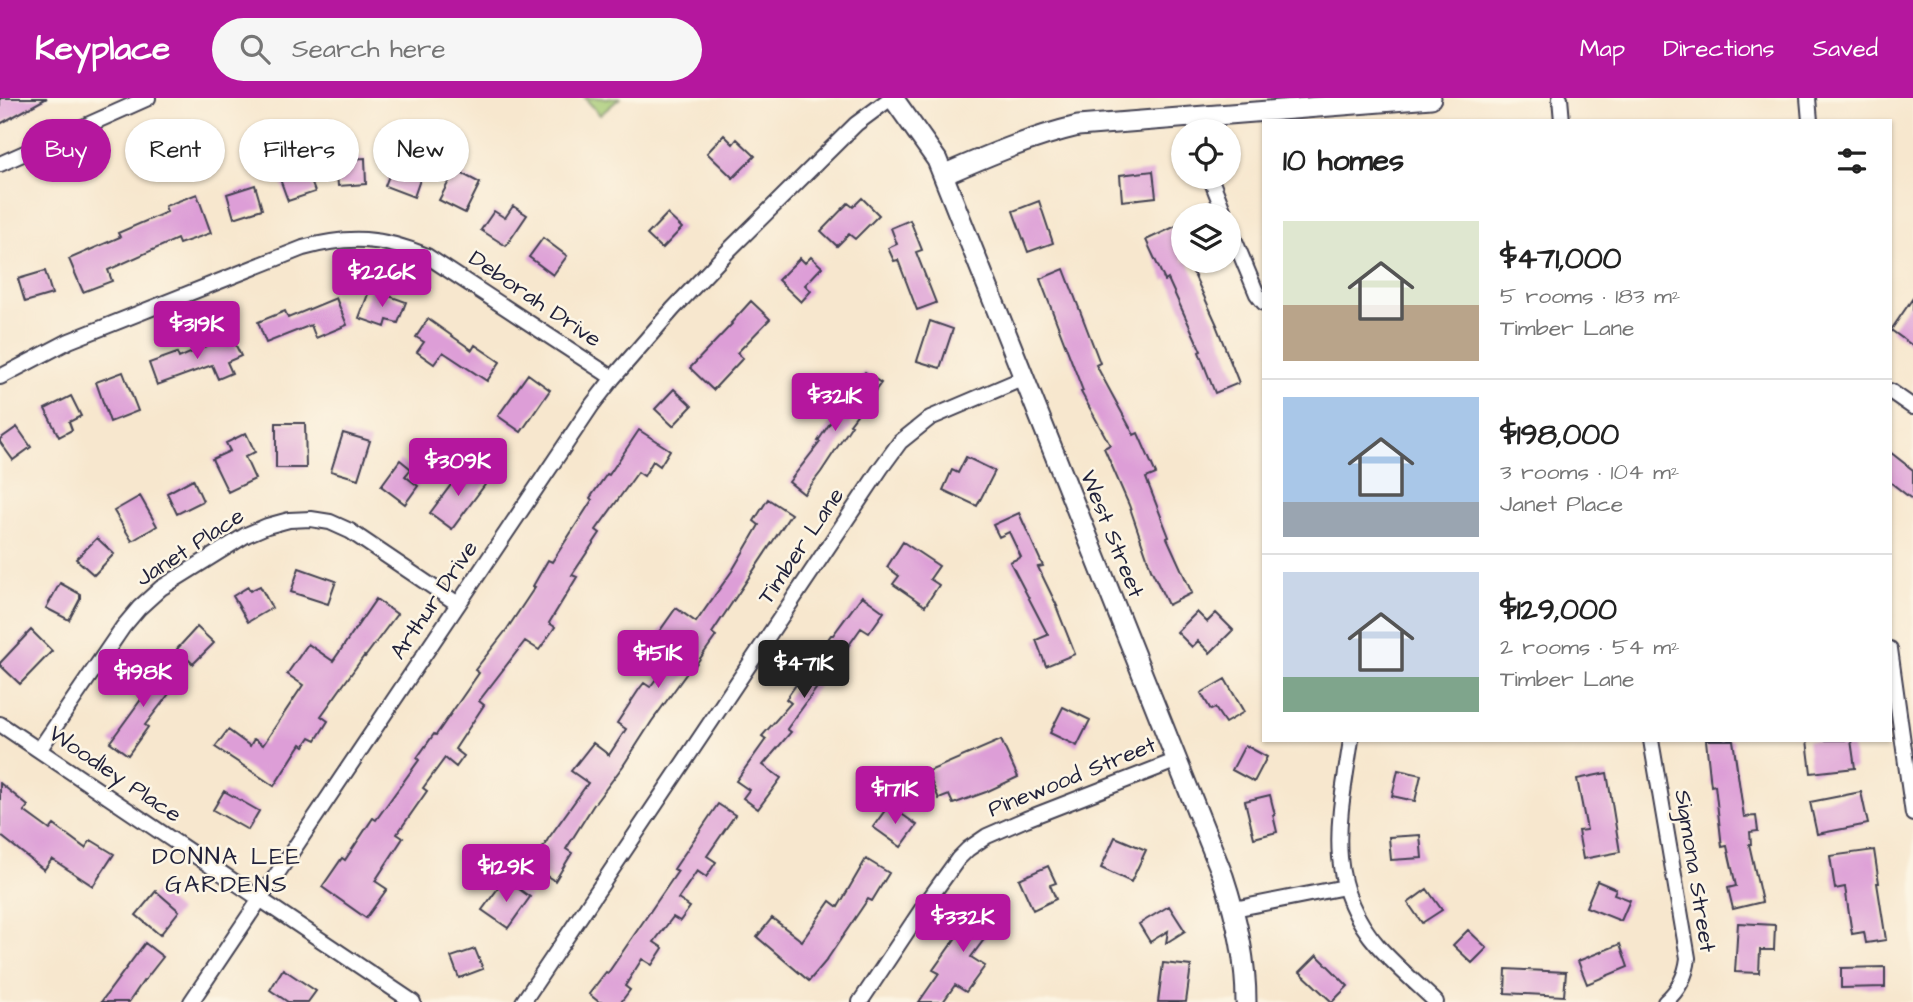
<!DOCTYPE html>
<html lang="en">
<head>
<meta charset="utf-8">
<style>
  body { margin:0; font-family:"Architects Daughter",sans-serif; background:#f6f6f6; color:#222; height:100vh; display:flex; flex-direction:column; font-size:26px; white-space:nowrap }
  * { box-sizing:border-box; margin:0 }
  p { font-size:23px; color:#767676 }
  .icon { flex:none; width:38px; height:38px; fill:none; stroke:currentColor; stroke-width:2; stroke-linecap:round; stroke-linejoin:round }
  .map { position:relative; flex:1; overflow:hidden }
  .side { position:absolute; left:1262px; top:21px; width:630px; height:623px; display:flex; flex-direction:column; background:#fff; border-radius:0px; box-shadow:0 2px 5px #0004 }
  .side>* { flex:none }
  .banner { position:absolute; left:21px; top:21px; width:665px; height:63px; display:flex; gap:14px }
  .tools { position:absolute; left:1171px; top:21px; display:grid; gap:14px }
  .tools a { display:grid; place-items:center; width:70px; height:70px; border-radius:50%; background:#fff; box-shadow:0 2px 5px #0004; font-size:35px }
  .price { position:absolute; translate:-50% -60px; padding:0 16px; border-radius:7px; background:#b5179e; color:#fff; font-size:23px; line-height:46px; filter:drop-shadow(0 2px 4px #0008) }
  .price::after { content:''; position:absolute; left:50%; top:42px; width:21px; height:16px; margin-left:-10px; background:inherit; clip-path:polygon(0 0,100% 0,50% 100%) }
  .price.selected { background:#222; color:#fff }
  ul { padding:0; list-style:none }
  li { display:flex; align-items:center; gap:21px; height:175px; padding:0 21px }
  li+li { border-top:2px solid #e0e0e0 }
  li span { display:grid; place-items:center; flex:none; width:196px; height:140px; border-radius:0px; color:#555 }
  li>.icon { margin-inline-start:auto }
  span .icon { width:84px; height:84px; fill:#fffc; stroke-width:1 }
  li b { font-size:30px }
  h2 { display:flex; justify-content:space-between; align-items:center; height:84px; padding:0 21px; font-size:30px }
  .chip { padding:0 24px; border-radius:32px; background:#fff; box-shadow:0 2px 5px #0004; font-size:24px; line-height:63px }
  .chip.selected { background:#b5179e; color:#fff }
  header { display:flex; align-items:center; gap:42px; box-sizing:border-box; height:98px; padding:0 35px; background:#b5179e; color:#fff }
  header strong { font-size:33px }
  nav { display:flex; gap:38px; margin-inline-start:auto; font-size:24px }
  .search { width:490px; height:63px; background:#f6f6f6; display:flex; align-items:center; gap:18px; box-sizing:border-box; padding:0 24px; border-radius:38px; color:#767676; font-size:26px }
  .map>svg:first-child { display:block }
  .green { fill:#a5ca73; stroke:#647657; stroke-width:2 }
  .building { fill:#dd9ed7 }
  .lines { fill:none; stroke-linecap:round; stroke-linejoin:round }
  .street-casing { stroke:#424051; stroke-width:18 }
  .secondary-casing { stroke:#424051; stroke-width:23 }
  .street { stroke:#fff; stroke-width:14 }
  .secondary { stroke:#fff; stroke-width:19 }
  .labels { text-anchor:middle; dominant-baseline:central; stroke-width:5; stroke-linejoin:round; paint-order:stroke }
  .street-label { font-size:23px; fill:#22223b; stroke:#fcf5e5 }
  .neighbourhood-label { font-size:24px; letter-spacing:2px; fill:#22223b; stroke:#fcf5e5 }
</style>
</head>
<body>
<header>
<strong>Keyplace</strong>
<div class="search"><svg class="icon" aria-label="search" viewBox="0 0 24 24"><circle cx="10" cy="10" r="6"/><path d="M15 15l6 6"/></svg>Search here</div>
<nav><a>Map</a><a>Directions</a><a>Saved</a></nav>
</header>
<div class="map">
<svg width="1913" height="904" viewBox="0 0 1913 904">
  <rect width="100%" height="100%" fill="#fcf5e5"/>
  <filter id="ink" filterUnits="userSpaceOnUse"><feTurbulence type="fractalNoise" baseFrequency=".0143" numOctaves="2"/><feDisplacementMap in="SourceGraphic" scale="14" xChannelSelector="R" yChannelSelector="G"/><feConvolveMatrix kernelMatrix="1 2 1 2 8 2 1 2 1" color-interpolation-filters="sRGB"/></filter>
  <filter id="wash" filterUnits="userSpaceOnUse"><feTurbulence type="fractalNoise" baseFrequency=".00686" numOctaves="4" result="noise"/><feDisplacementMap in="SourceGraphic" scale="28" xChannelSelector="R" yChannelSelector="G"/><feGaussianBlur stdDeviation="1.57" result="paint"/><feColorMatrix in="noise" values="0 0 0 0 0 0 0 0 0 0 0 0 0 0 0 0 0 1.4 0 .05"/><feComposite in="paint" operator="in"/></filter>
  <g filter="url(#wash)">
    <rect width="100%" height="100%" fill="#f7e7ce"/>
    <path class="green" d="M585 0H620L600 17Z"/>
    <g id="blocks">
      <path class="building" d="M0 0H47L0 26Z
        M724 37 733 46 737 41 755 58 733 80 707 55Z
        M397 57 425 67 414 99 385 88Z
        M365 60 366 86 338 88 336 62Z
        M307 72 315 94 288 103 280 81Z
        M455 72 480 85 465 115 439 102Z
        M1153 73 1156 99 1122 103 1120 77Z
        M255 87 262 111 234 120 227 96Z
        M197 96 211 135 179 146 177 141 108 172 112 183 83 194 69 161 120 139 118 135 167 114 165 108Z
        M862 100 879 117 855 141 849 136 837 148 821 133 848 105 853 109Z
        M1039 103 1053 145 1028 154 1013 113Z
        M513 108 527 117 506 148 481 132 494 113 505 120Z
        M667 116 682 130 662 151 647 137Z
        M910 122 922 152 916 154 936 205 917 212 898 162 894 163 888 150 897 146 891 130Z
        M1176 128 1183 143V163H1188L1217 227H1216L1239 285 1215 295 1199 254 1201 253 1168 181 1165 183 1146 142Z
        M543 140 567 158 553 177 529 159Z
        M811 159 822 169 805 187 811 193 801 204 778 182 800 160 805 165Z
        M1064 171 1100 265 1096 267 1134 337 1138 335 1156 376 1146 380 1169 439 1167 440 1192 495 1168 507 1151 471 1129 407 1104 350 1110 347 1081 294 1083 293 1040 181Z
        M45 173 52 196 25 204 18 181Z
        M370 191 406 204 398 225 387 222 385 229 359 220Z
        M336 200 347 227 316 240 311 227 266 245 258 224 285 213 288 220Z
        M1913 200V248L1891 232Z
        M751 203 770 221 737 255 743 260 713 292 690 270 732 226 731 225Z
        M428 221 472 252 475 247 500 264 487 283 443 254 434 266 417 254 424 244 416 239Z
        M930 223 953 231 940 270 917 263Z
        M231 237 241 258 227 264 232 275 218 281 212 267 157 287 149 265 177 255 179 260Z
        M123 274 138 313 110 324 96 284Z
        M865 274 881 285 850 326 852 327 821 374 804 396 789 384 820 344 818 343 848 298 847 297Z
        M528 276 550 292 521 334 498 318Z
        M674 291 692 308 673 328 655 311Z
        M71 298 81 318 69 324 72 332 59 339 45 311Z
        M276 325H305L306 370H276Z
        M17 329 31 349 13 362 0 344V341Z
        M639 332 670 352 660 368 653 363 644 378 638 374 596 432 600 435 572 477 577 479 549 525 555 529 539 552 525 543 479 603 484 607 455 651 464 658 456 669 445 660 423 690 427 693 397 736 403 740 375 783 387 791 366 820 322 789 342 760 345 762 373 720 376 722 419 662 417 660 434 636 436 637 479 575 475 572 507 531 535 489 533 488 548 462 552 464 592 402 590 400 607 376 609 377Z
        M246 335 255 354 245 359 255 381 228 394 212 361 230 353 226 345Z
        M343 335 370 343 358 381 331 373Z
        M1890 354 1913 372V402L1890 384Z
        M966 359 995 373 977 408 943 392 952 372 958 375Z
        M400 362 411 371 405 378 418 388 405 406 381 388Z
        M465 368 487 384 452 431 430 415Z
        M193 381 203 403 177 416 167 395Z
        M140 398 157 428 132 443 114 413Z
        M768 401 791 416 712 535 716 538 694 569 692 568 652 623 623 668 593 708 566 751 572 755 555 783 532 769 548 741 588 685 571 673 593 645 609 657 626 631 617 625 640 590 644 585 650 589 675 556 654 541 676 510 696 524 732 473 759 427 754 423Z
        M1019 415 1043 468 1038 469 1057 508H1056L1075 556 1046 568 1036 542 1048 537 1010 464 1021 459 1009 434 999 439 993 427Z
        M97 440 114 456 94 477 76 461Z
        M903 444 939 468 930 481 939 487 925 508 893 486 899 478 887 469Z
        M299 470 336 483 328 506 291 494Z
        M60 485 80 496V501L69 522 46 510Z
        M260 488 272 510 248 524 233 498 248 489 250 493Z
        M862 498 884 514 869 535 861 530 830 574 829 573 787 631 791 634 763 667 781 680 758 711 743 700 749 692 736 683 766 641 762 638 791 605 786 601 831 537H833Z
        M376 501 397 516 365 559 364 558 321 618 328 623 316 642 310 639 304 648 301 646 274 688 215 649 228 632 250 648 254 641 263 647 303 587 287 576 308 546 333 563Z
        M1197 514 1207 524 1216 515 1233 532 1210 555 1198 543 1192 549 1177 534Z
        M197 529 214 545 193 566 177 551Z
        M31 532 52 553 20 586 0 567V565Z
        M150 569 175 588 145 627 148 629 128 657 110 644 142 600 132 592Z
        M1225 581 1244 614 1225 625 1215 610 1211 612 1201 595Z
        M1063 609 1090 622 1077 648 1050 635Z
        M1001 642 1018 679 986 694 953 706 949 697 939 701 927 674Z
        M1706 642H1733L1744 719 1756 718 1758 733 1750 734 1751 746H1749L1762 804 1733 811 1728 790 1736 788 1727 748 1722 749 1715 687 1711 688Z
        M1807 642H1851L1855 670 1811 675Z
        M1245 647 1267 659 1254 684 1232 672Z
        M1398 672 1421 677 1415 703 1392 698Z
        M1607 675 1620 754 1583 761 1578 733 1587 732 1577 681Z
        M0 685 28 708 24 713 50 732 54 727 85 750 91 742 114 756 93 788 52 761 44 772 0 737Z
        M224 693 259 713 248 732 213 712Z
        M1861 694 1868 726 1817 736 1810 704Z
        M1270 697 1275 717H1273L1277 734 1254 740 1245 703Z
        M718 706 735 717 707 758 716 764 706 779 697 773 678 801 690 809 680 823 673 819 654 844 663 850 652 867 642 861 625 888 630 892 621 904H599L589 896 606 874 608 875 678 773 674 771Z
        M889 707 917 727 901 749 873 729Z
        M1420 737 1422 760 1391 762 1389 739Z
        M1115 739 1146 752 1131 784 1101 770Z
        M1874 752 1879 785H1877L1886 842 1866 845 1864 834 1852 836 1845 789 1835 791 1830 758Z
        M866 761 889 775 872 803 868 801 826 863 809 883 757 839 772 820 802 843 830 803 838 809Z
        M1048 768 1056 785 1050 787 1056 801 1033 812 1019 781Z
        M505 781 530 799 508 830 482 812Z
        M1597 783 1616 791 1614 796 1630 802 1621 823 1586 809Z
        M1427 791 1442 812 1422 825 1408 805Z
        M156 793 179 813 160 837 136 817Z
        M982 800 1003 816 971 859 985 868 966 894 955 887 943 904H919L939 875 933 872 964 828 962 826Z
        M1169 808 1185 833 1166 845 1168 833 1150 844 1139 826Z
        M1738 825 1775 827 1774 852H1760L1759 875 1735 874Z
        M1468 832 1487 850 1472 865 1453 847Z
        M145 845 163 859 145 882H144L129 904H101Z
        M1620 846 1628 869 1587 886 1578 863Z
        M475 851 483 871 459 880 451 859Z
        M1317 857 1348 888 1332 904 1300 874Z
        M1163 865 1191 868 1186 904H1158Z
        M1885 869V889L1841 890V870Z
        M283 871 316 893 308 904H288L270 892Z
        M1506 871 1566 874 1564 898 1505 895Z"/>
    </g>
  </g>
  <g filter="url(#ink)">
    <use href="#blocks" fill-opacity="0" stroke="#424051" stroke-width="2"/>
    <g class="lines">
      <g class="street-casing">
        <path id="street" d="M1560 0 1562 23
          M1808 0 1810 23
          M1195 19 1198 33
          M0 66 148 0
          M1210 79 1225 117
          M1228 126 1257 196 1264 205
          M0 279 69 243 303 150C349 137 382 139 427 158L613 280
          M1890 293 1913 309
          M1890 551 1913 716
          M0 626 413 904
          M1351 642C1340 717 1322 784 1378 848 1396 868 1417 886 1436 904
          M1651 642 1688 860C1686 878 1679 892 1665 904
          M39 652 123 529 139 510 161 490 246 437 267 428 289 422 311 421 330 424 350 433 458 506
          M1234 811 1345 789
          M191 904 592 307 613 280 673 211 731 150 856 26 891 0
          M523 904 881 370 900 344 930 320 1024 280
          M860 904 924 808 958 761 968 751 987 738 1026 721 1175 663"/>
      </g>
      <g class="secondary-casing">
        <path id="secondary" d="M893 0 937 62 1223 778C1237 820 1246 860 1246 904
          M943 77C987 58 1031 39 1078 28L1431 0"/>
      </g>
      <use href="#street" class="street"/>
      <use href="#secondary" class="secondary"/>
    </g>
  </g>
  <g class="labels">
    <g class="street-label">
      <text transform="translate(535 201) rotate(34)">Deborah Drive</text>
      <text transform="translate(1112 436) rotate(68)">West Street</text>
      <text transform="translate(801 448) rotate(-56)">Timber Lane</text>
      <text transform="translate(190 449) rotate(-33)">Janet Place</text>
      <text transform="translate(434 502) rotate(-56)">Arthur Drive</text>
      <text transform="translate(115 676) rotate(34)">Woodley Place</text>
      <text transform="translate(1072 679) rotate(-22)">Pinewood Street</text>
      <text transform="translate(1695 773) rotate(81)">Sigmona Street</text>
    </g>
    <g class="neighbourhood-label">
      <text x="227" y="759">DONNA LEE<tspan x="227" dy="28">GARDENS</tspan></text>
    </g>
  </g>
</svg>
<div class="tools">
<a><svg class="icon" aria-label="locate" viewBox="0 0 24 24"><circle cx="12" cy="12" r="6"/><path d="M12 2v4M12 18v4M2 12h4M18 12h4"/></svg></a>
<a><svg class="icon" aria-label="layers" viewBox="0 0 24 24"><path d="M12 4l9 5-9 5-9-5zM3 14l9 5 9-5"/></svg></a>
</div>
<b class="price" style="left:382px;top:211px">$226K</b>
<b class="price" style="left:197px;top:263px">$319K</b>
<b class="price" style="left:835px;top:335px">$321K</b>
<b class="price" style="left:458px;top:400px">$309K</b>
<b class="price" style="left:658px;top:592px">$151K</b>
<b class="price selected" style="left:804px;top:602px">$471K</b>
<b class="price" style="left:143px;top:611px">$198K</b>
<b class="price" style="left:895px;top:728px">$171K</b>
<b class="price" style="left:506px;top:806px">$129K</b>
<b class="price" style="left:963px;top:856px">$332K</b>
<div class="banner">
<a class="chip selected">Buy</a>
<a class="chip">Rent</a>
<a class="chip">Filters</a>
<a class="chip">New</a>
</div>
<section class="side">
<h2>10 homes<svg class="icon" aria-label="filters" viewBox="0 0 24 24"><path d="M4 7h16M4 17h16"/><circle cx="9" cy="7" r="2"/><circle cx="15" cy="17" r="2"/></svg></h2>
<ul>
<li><span style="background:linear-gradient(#dfe7d0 60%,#b9a48a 0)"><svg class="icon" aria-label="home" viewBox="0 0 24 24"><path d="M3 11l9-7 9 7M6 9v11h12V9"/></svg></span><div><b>$471,000</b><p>5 rooms · 183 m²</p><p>Timber Lane</p></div></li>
<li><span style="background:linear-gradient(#a9c7e8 75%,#9aa5b1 0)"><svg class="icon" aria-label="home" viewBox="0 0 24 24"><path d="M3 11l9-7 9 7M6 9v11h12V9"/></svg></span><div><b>$198,000</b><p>3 rooms · 104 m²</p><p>Janet Place</p></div></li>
<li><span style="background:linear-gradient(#c9d6e8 75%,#7fa58c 0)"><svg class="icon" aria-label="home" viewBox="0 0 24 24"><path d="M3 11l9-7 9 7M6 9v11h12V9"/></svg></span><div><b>$129,000</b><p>2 rooms · 54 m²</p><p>Timber Lane</p></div></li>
</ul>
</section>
</div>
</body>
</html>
